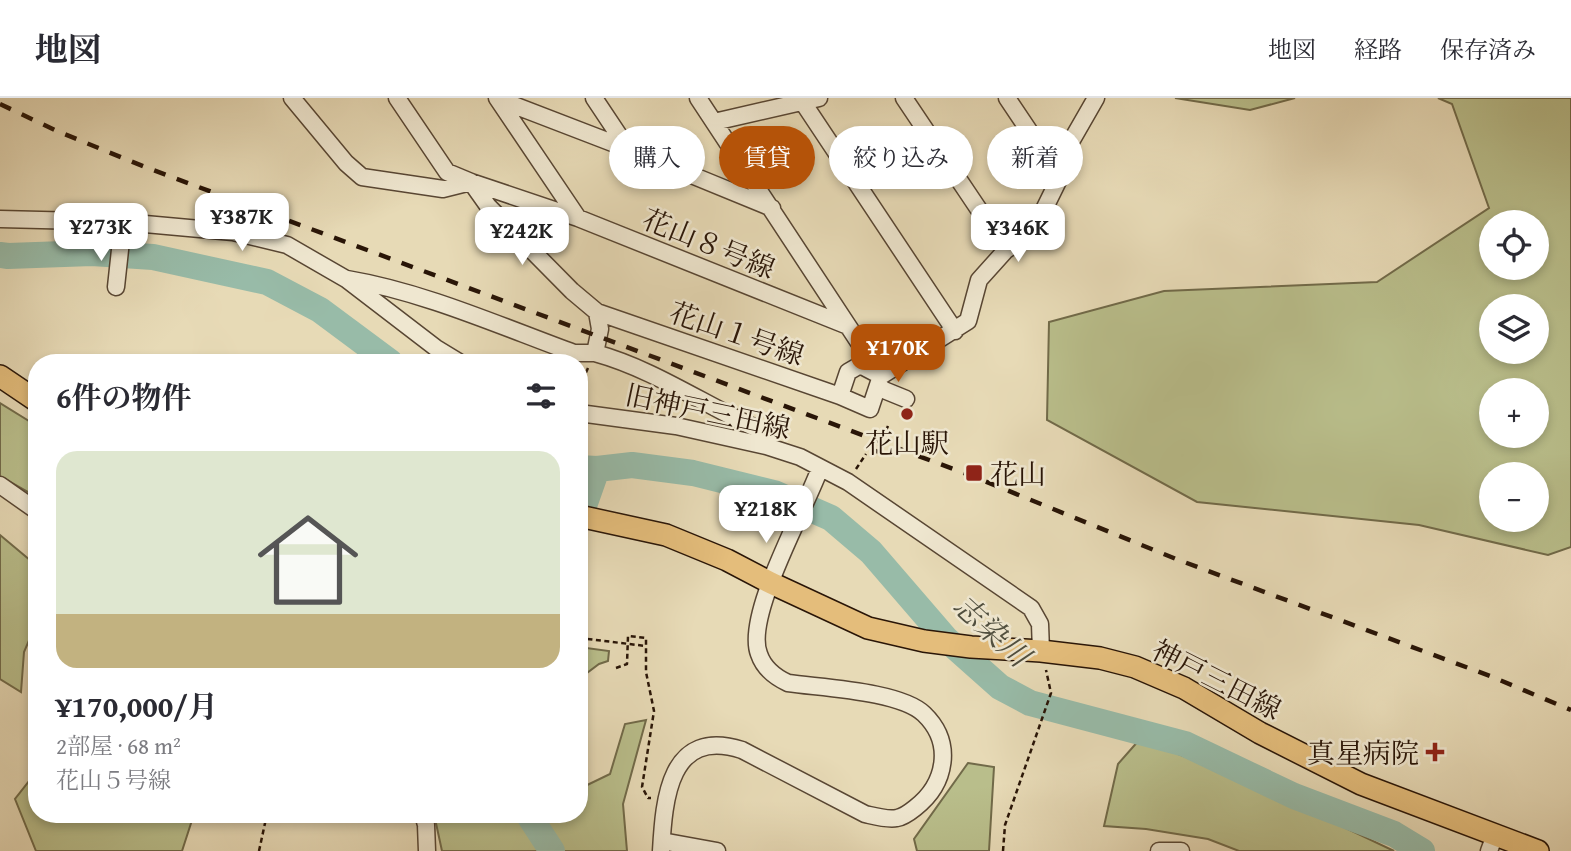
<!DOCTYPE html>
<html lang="ja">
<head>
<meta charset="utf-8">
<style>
  body { margin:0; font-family:"Gentium Book Plus","Noto Serif JP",serif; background:#f2f2f3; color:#2b2b33; height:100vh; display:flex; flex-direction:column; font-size:26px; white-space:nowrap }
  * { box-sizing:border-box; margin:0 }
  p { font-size:23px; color:#7c7c81 }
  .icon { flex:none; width:38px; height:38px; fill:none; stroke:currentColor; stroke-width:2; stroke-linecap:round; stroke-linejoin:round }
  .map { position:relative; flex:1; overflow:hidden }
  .details { position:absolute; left:28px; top:256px; width:560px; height:469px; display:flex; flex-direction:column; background:#fff; border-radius:28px; box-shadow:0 4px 10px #0003 }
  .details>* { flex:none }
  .hud { position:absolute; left:609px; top:28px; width:665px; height:63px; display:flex; gap:14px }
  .controls { position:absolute; left:1479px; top:112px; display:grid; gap:14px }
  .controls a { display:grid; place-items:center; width:70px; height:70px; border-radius:50%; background:#fff; box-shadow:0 4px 10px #0003; font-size:35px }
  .price { position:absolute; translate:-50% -60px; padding:0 16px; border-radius:14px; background:#fff; color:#222; font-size:23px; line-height:46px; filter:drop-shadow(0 2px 4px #0008) }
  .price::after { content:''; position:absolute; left:50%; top:42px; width:21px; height:16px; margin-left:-10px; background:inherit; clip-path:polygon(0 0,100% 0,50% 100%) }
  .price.selected { background:#b45309; color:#fff }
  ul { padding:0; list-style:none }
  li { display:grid; align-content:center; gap:14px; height:371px; padding:0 28px }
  li span { display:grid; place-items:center; height:217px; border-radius:21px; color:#555 }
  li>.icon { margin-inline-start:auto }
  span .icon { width:126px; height:126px; fill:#fffc; stroke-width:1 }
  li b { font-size:30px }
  h2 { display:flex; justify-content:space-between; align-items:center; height:84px; padding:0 28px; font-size:30px }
  .tag { padding:0 24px; border-radius:32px; background:#fff; box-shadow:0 4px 10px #0003; font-size:24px; line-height:63px }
  .tag.selected { background:#b45309; color:#fff }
  header { display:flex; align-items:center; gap:42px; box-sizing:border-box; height:98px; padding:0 35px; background:#fff; border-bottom:2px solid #e1e1e2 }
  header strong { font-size:33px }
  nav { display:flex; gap:38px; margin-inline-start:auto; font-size:24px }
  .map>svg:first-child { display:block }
  .green { fill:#b9be8b; stroke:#716a49; stroke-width:2; fill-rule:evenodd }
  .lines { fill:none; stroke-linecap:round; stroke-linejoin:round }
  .river { stroke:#98bba8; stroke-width:26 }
  .minor-casing { stroke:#584633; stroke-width:19 }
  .major-casing { stroke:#291507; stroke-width:24 }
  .path { stroke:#291507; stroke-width:2.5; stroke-dasharray:5 3.5; stroke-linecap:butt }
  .minor { stroke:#efe7d0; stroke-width:16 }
  .major { stroke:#e4bd7b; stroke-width:21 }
  .rail { stroke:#291507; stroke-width:4.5; stroke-dasharray:12 12; stroke-linecap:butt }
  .path-bridge { stroke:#291507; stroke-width:2.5; stroke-dasharray:5 3.5; stroke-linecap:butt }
  .poi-dot { fill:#8f2418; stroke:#efe7d0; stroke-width:2.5 }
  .labels { text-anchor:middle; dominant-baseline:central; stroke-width:5; stroke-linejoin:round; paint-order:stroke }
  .street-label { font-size:28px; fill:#291507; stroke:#efe7d0 }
  .poi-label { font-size:28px; fill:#291507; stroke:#efe7d0 }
  .water-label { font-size:30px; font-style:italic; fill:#504f3f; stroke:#efe7d0 }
</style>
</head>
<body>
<header>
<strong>地図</strong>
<nav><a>地図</a><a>経路</a><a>保存済み</a></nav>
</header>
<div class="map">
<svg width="1571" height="753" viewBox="0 0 1571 753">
  <rect width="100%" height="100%" fill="#e7dab6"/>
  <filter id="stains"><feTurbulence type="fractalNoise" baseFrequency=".00286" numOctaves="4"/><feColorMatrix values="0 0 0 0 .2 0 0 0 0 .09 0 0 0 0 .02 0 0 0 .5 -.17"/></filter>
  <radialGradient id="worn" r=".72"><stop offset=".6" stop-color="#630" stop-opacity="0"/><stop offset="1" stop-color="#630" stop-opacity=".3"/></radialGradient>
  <path class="green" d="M1175 0H1295L1250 12Z
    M1438 0H1571V449L1548 457 1419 427 1197 404 1047 322 1049 224 1164 193 1377 184 1489 110 1452 6ZM1536 124V170H1491V124ZM1536 208V254H1491V208ZM1491 292H1536V338H1491ZM1536 376V422H1491V376Z
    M0 305 37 328V399L0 378Z
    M0 437 37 468V524L24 554 21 594 0 581Z
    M579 549 609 553 608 563 599 566 579 581Z
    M646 622 623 706 627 753H442L434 716H579V691L610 676 625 626Z
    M1140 641 1242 681 1394 753H1239L1208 741 1146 731 1104 728 1118 666Z
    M968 665 994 669 989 753H917L914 741Z
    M37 673V716H194L182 753H36L15 701Z"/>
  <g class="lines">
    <path class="river" d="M0 157 8 158 92 155 153 159 267 184 320 212 390 264
      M579 370 597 371 632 367 693 375 774 395 831 420 871 454 946 541 1000 589 1030 605 1185 646 1294 698 1394 736 1422 753
      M579 422 597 371
      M528 716 552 753"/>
    <g class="minor-casing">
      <path id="minor" d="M292 0 346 65 362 79 443 91 471 84 488 108 572 193 597 214 600 231 595 255C657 272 710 311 769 336L766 348
        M397 0 447 74 471 84 578 120 848 228
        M497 0 578 120
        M594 0 628 51
        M800 0 955 233
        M904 0 1006 152
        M1007 0 1060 79
        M498 1 628 51 772 110
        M714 24 819 0
        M0 121 123 124 233 134 287 147 346 181 436 250 459 264
        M347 181C424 194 500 228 574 255H595
        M116 189 123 124
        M597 214 840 298 870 311 881 278 698 0
        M879 290 906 301
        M840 298 848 274 860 267 881 278 968 223 979 182 1006 152 1033 134 1060 79 1065 54 1096 0
        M579 315 676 328 766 348 800 359 848 384 1031 510 1040 526 1041 553
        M0 387 37 413
        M423 716 426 727 427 753
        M662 743 717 753
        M661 753C664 701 669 629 742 652L865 716C874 718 887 722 897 720 903 719 910 714 915 710 946 686 954 645 924 616 900 593 822 590 788 585 775 579 764 571 759 556 744 518 806 410 820 370
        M1159 753H1181
        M1489 753 1495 737"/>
    </g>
    <g class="major-casing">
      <path id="major" d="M0 278 37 303
        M579 418 666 437 727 462 771 485 868 530 924 543 971 549 1041 553 1100 560 1135 569 1184 590 1260 635 1361 686 1538 753"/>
    </g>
    <path class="path" d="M579 290 588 270
      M888 328 876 354 889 357
      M856 371 866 356
      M616 570 627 566 628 538 646 540V574L654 613 642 689 648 700H651
      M259 753 267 716
      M1003 753 1005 727 1051 595 1046 572"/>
    <use href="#minor" class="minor"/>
    <use href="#major" class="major"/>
    <path class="rail" d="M0 6 57 33 145 69 972 378 1176 461 1490 578 1571 612"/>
    <path class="path-bridge" d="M579 540 646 548"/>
  </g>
  <g class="poi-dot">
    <circle cx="907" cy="316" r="7"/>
    <rect x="965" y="366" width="18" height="18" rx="3.5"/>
    <path d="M1431.5 643.5h7v7h7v7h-7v7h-7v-7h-7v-7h7z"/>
  </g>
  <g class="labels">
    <g class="street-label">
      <text transform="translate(709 145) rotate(22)">花山８号線</text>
      <text transform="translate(737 235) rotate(19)">花山１号線</text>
      <text transform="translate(708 313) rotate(12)">旧神戸三田線</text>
      <text transform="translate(1217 581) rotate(27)">神戸三田線</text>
    </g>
    <g class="poi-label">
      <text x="907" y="344">花山駅</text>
      <text x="990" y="375" text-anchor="start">花山</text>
      <text x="1419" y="654" text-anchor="end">真星病院</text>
    </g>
    <g class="water-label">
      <text transform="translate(992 532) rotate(42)">志染川</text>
    </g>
  </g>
  <rect width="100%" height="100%" filter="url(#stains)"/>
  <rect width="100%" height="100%" fill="url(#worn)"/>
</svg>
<div class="controls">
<a><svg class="icon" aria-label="locate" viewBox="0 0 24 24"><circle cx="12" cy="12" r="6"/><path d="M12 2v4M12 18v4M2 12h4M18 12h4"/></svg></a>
<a><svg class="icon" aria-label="layers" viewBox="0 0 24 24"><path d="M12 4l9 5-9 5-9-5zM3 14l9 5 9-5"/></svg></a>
<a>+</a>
<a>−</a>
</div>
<b class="price" style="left:242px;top:155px">¥387K</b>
<b class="price" style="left:101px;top:165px">¥273K</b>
<b class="price" style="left:1018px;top:166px">¥346K</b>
<b class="price" style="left:522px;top:169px">¥242K</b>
<b class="price selected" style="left:898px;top:286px">¥170K</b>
<b class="price" style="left:766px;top:447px">¥218K</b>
<div class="hud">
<a class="tag">購入</a>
<a class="tag selected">賃貸</a>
<a class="tag">絞り込み</a>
<a class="tag">新着</a>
</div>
<section class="details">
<h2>6件の物件<svg class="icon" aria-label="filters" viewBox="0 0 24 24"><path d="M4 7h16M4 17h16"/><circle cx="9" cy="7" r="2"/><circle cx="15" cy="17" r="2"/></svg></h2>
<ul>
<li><span style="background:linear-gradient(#dfe7d0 75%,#c2b280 0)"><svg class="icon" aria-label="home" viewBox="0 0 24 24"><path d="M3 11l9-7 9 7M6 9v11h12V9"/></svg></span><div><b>¥170,000/月</b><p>2部屋 · 68 m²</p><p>花山５号線</p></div></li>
</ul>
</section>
</div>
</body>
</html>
